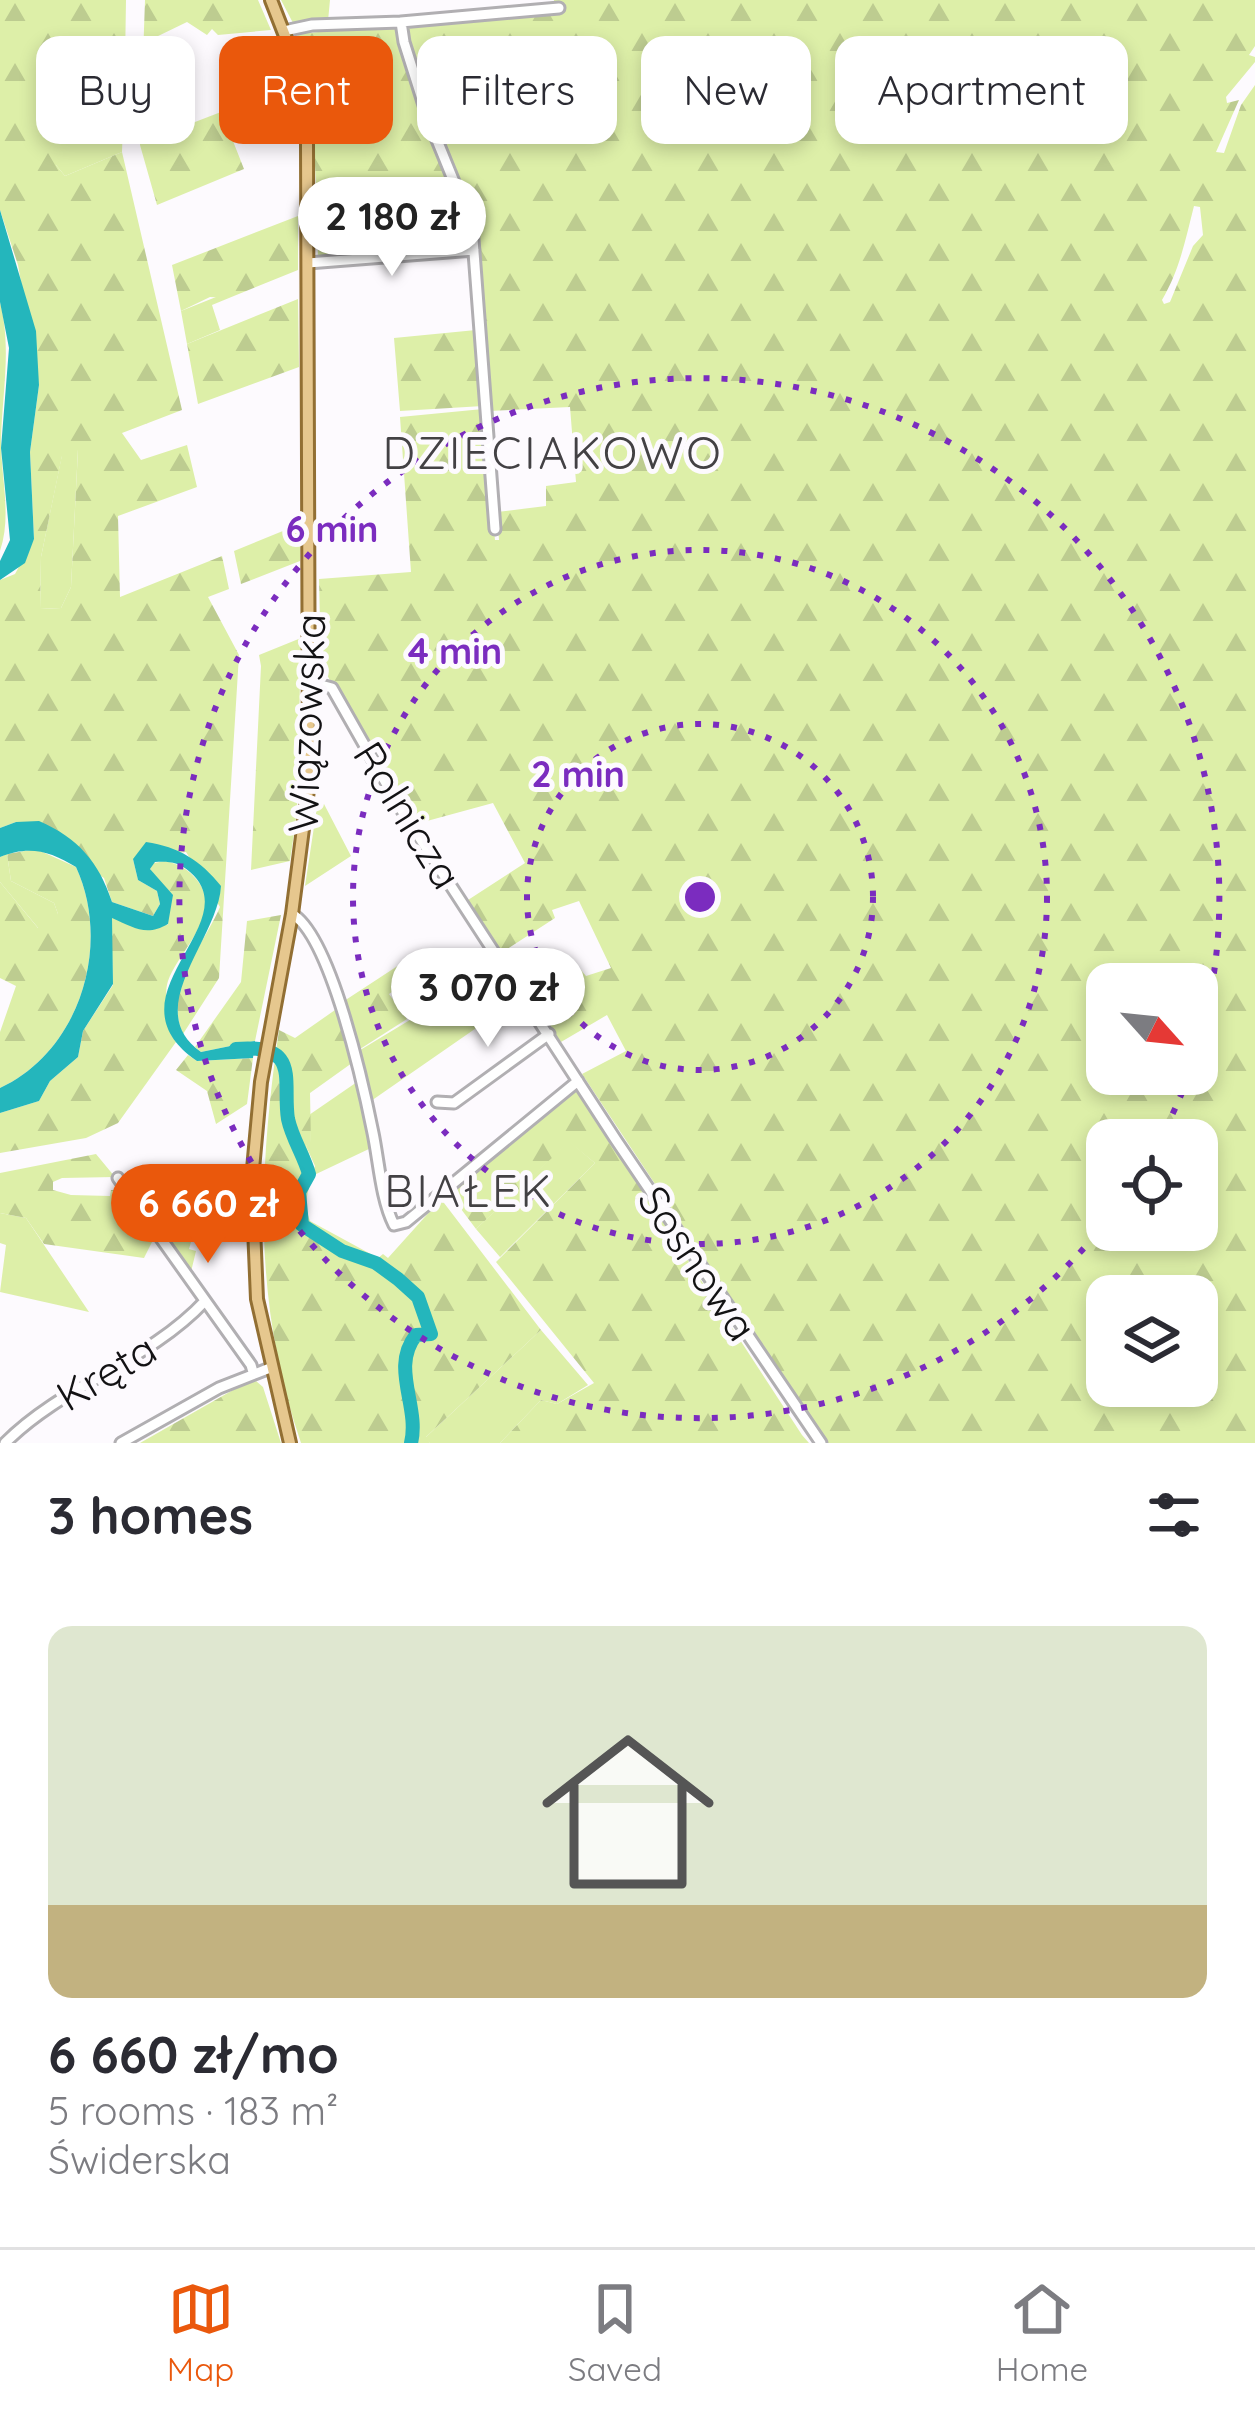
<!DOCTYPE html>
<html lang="en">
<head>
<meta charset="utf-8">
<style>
  body { margin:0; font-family:Quicksand,sans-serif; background:#f2f2f3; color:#2b2b33; height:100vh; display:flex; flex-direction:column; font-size:45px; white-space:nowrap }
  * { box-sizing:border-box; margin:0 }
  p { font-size:39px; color:#7c7c81 }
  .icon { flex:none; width:66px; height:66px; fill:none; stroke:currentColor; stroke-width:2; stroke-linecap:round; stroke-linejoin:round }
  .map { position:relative; height:1443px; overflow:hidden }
  .details { display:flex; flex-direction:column; background:#fff; flex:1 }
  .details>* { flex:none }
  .banner { position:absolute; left:36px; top:36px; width:1185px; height:108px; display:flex; gap:24px }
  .needle { width:78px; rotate:117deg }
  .buttons { position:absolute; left:1086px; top:963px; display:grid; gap:24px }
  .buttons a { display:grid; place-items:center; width:132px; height:132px; border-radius:24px; background:#fff; box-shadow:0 6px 18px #0003; font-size:60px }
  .price { position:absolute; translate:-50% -102px; padding:0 27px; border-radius:42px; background:#fff; color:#222; font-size:39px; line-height:78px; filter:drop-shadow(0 3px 6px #0008) }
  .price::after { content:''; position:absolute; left:50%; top:72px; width:36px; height:27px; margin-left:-18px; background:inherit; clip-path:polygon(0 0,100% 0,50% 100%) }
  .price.on { background:#ea580c; color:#fff }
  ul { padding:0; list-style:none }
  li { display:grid; align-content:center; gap:24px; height:636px; padding:0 48px }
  li span { display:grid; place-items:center; height:372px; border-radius:24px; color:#555 }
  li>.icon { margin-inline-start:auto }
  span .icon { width:216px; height:216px; fill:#fffc; stroke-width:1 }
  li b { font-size:51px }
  h2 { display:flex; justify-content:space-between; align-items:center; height:144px; padding:0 48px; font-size:51px }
  .tag { padding:0 42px; border-radius:24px; background:#fff; box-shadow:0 6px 18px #0003; font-size:42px; line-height:108px }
  .tag.on { background:#ea580c; color:#fff }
  .tab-bar { display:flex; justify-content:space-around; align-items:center; height:168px; border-top:3px solid #e1e1e2; background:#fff; font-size:33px; color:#7c7c81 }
  .tab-bar a { display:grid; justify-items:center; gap:6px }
  .tab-bar .on { color:#ea580c }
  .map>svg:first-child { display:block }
  .green { fill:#ddefa8 }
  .forest { fill:url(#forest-firs); fill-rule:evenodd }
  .water { fill:#24b6bc }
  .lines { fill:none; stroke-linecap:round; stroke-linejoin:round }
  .river { stroke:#24b6bc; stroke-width:14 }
  .minor-casing { stroke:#b1afb2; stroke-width:15 }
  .major-casing { stroke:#926f33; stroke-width:16 }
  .minor { stroke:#fff; stroke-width:9 }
  .major { stroke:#e6c78e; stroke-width:10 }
  .ring { fill:none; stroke:#7b2cbf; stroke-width:6; stroke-dasharray:6 12 }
  .labels { text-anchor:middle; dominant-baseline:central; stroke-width:10; stroke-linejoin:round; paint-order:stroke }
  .street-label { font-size:42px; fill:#131214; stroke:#fdfafe }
  .neighbourhood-label { font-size:45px; letter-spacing:3px; fill:#434144; stroke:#fdfafe }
  .centre { fill:#7b2cbf; stroke:#fdfafe; stroke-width:6 }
  .ring-label { font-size:36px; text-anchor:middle; font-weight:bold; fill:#7b2cbf; stroke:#fdfafe; stroke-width:10; stroke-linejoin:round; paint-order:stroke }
</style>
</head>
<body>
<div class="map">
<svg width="1255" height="1443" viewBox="0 0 1255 1443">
  <defs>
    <pattern id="forest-firs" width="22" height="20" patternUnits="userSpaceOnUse" patternTransform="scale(3)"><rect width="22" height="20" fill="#ddefa8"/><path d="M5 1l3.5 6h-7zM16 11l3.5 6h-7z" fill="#bdcc90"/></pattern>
  </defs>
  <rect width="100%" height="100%" fill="#fdfafe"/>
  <path class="green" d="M125 63 122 152 65 176 56 165 53 115 65 98Z
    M221 295 229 298 212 305 220 330 187 344 181 311Z
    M78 449 71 587 61 608 40 609 41 557 62 455Z
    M324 804 351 856 305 886 317 807Z
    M7 854 11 881 54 903 58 914 39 929 0 882V857Z
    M483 997 495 1015 371 1101 357 1052 438 1003 450 1019Z
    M357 1082 371 1148 312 1176 315 1166 306 1146 311 1142 309 1115Z
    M569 1141 595 1163 500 1257 476 1229Z
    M167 1212 197 1221 189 1249 196 1251 190 1276 154 1224Z
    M0 1213 26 1218 89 1312 0 1292 6 1245 0 1243Z
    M541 1330 588 1385 557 1404 541 1400 500 1443H430L425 1438Z"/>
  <path class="forest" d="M0 0H126L125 63C103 75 50 94 53 125 54 140 59 149 56 165L65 176 122 152 182 410 122 433 141 460 187 445 197 487 118 516 120 597 222 556 229 589 208 597 239 655 219 978 183 1034C163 990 203 946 220 907L186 852 133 859 138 880 157 891 160 904 153 916 112 902 104 878 16 822 0 828V580L15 574 34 539 30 452 39 385 18 265 0 210ZM78 450 71 587 61 608 40 609 41 557 62 456Z
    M145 0H258L271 30 218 35 212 29 207 35 187 22 154 38 184 107 162 116 169 132 257 98 273 119 231 136 244 169 157 205 140 145Z
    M281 0H330L328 21 293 23Z
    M554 0H1255V46L1249 55 1255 57V62L1226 97 1227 103 1239 100 1216 152 1224 153 1241 105 1255 85V1443H827L582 1074 626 1051 607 1015 561 1042 532 1001 581 970 586 976 611 968 579 901 552 910 555 918 501 953 468 900 525 863 493 803 416 824 321 665 319 579 411 572 400 417 483 409 495 540H499L497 512 546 506V486L576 482 570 407 489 411 477 244 318 259 317 209 382 208 380 179 316 185 312 106 373 100 370 63 307 72 297 34 554 10ZM1194 206 1200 207 1203 235 1193 246 1170 302 1164 304 1162 300C1180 269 1185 241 1194 206ZM1107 984H1197V1074H1107ZM1107 1140H1197V1230H1107ZM1107 1296H1197V1386H1107Z
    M298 216V270L229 298 210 297 181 311 172 265Z
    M298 299 299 367 198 404 187 344Z
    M0 302C12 349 2 393 1 441 1 479 12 515 0 551Z
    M476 330 483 406 400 411 394 338Z
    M300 524V561L241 584 234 551Z
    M301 638 297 812 290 861 251 870 261 666 259 655Z
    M36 849 76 867C112 945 80 1051 0 1088V1032L16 986 0 978V882L38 928 43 915 58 914 54 903 11 881 7 854Z
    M165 861C179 864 188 869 197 880 224 914 180 949 168 981 163 996 170 1020 172 1036L176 1042 118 1123 86 1138 0 1153V1113L39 1101 50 1081 78 1057 83 1031 113 985 111 917 168 925 150 868 154 863Z
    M281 915 255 1041 201 1052 195 1047 241 982 247 921Z
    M422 950 432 965 389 994 407 1019 357 1051 341 1003Z
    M496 961 520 998 495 1015 483 997 449 1020 438 1003Z
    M335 1010 352 1063 310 1093 311 1143 306 1146C322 1182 298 1190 310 1221L378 1258 383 1254 388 1258 441 1199 541 1330 426 1437 430 1443H301C253 1302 258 1175 279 1030L295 1038Z
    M188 1055 197 1061 253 1058 247 1104 216 1124 207 1091 176 1070Z
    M577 1090 802 1435 809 1443H500L541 1400 557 1404 594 1383 496 1262 595 1163 569 1142 476 1229 449 1193Z
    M96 1154 115 1177 62 1178 53 1182V1190L71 1195 110 1196 111 1190H118L155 1236 144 1258 44 1244 26 1218 0 1213V1173Z
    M256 1381 263 1387 281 1443H140L240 1386Z"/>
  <path class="water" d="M0 210 36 331 39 385 30 452 34 539 25 563 0 580V561L10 540 1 448 9 348 0 302Z
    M39 821C78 838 99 862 112 902L153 916 160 904 157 891 138 880 133 859 146 842C179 847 200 860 221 886 218 940 140 1009 201 1052L255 1041 253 1058 197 1061C102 996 250 924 190 872 179 862 168 861 155 862L150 869 173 895 168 924C146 937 133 927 112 918L113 984 83 1031 78 1057 50 1081 39 1101 0 1113V1088C80 1051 112 945 76 867 50 851 29 845 0 857V828L16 822Z"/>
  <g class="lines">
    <path class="river" d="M236 1049C302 1043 282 1082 288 1119 292 1138 304 1156 309 1174L299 1192 302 1225 342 1251 376 1263 398 1279 418 1297 431 1334 416 1335C390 1368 420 1406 411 1443"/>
    <g class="minor-casing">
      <path id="minor" d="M401 22 404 42 428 118 472 226 495 529
        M284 31 312 25 401 22 559 8
        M308 263 474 250
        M310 682 332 688 399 806 616 1140 821 1443
        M292 914C331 936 364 1088 373 1133 379 1162 381 1199 394 1225L406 1222 578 1081
        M437 1102 454 1103 549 1034
        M118 1178 251 1365 253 1372
        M5 1443C64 1384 148 1362 205 1301
        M121 1443 219 1388 270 1368"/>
    </g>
    <g class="major-casing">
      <path id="major" d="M271 0 292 54 307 143 309 782 292 914 261 1082 252 1180 257 1299 290 1443"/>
    </g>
    <use href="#minor" class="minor"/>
    <use href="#major" class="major"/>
  </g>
  <g class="ring">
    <circle cx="700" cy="897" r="173"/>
    <circle cx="700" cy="897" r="347"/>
    <path d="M1189 1075A520 520 0 0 1 1161 1137M1107 1221A520 520 0 1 1 1197 1049"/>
  </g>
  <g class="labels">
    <g class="street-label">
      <text transform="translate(306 723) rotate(-88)">Wiązowska</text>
      <text transform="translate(408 815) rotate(58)">Rolnicza</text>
      <text transform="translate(698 1263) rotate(56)">Sosnowa</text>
      <text transform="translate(106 1372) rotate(-31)">Kręta</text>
    </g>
    <g class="neighbourhood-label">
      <text x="553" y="452">DZIECIAKOWO</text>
      <text x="469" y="1190">BIAŁEK</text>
    </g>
  </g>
  <circle cx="700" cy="897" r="18" class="centre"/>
  <g class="ring-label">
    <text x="332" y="542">6 min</text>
    <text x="455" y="664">4 min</text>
    <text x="578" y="787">2 min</text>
  </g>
</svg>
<div class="buttons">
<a><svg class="needle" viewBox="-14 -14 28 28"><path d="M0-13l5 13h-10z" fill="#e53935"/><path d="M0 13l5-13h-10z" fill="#7c7c81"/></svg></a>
<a><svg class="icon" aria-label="locate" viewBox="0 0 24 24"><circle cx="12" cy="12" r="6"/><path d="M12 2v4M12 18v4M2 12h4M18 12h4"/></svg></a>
<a><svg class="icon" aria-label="layers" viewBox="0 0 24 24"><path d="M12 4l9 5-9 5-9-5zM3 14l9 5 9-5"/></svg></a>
</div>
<b class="price" style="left:392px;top:279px">2 180 zł</b>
<b class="price" style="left:488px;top:1050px">3 070 zł</b>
<b class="price on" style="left:208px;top:1266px">6 660 zł</b>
<div class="banner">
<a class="tag">Buy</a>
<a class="tag on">Rent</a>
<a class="tag">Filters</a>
<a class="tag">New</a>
<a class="tag">Apartment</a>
</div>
</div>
<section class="details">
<h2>3 homes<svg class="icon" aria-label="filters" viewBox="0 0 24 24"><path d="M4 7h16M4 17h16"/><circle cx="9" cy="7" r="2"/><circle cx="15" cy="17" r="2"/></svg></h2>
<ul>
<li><span style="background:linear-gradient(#dfe7d0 75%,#c2b280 0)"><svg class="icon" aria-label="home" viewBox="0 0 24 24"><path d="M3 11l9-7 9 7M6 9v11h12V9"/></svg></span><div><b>6 660 zł/mo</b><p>5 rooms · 183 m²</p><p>Świderska</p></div></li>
</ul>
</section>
<nav class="tab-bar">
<a class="on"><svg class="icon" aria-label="map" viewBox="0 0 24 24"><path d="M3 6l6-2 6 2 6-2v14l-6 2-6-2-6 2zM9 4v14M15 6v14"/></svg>Map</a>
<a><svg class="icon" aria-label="saved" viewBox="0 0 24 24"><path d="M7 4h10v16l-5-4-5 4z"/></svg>Saved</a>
<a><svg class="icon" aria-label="home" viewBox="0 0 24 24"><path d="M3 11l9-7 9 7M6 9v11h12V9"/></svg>Home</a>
</nav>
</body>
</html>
